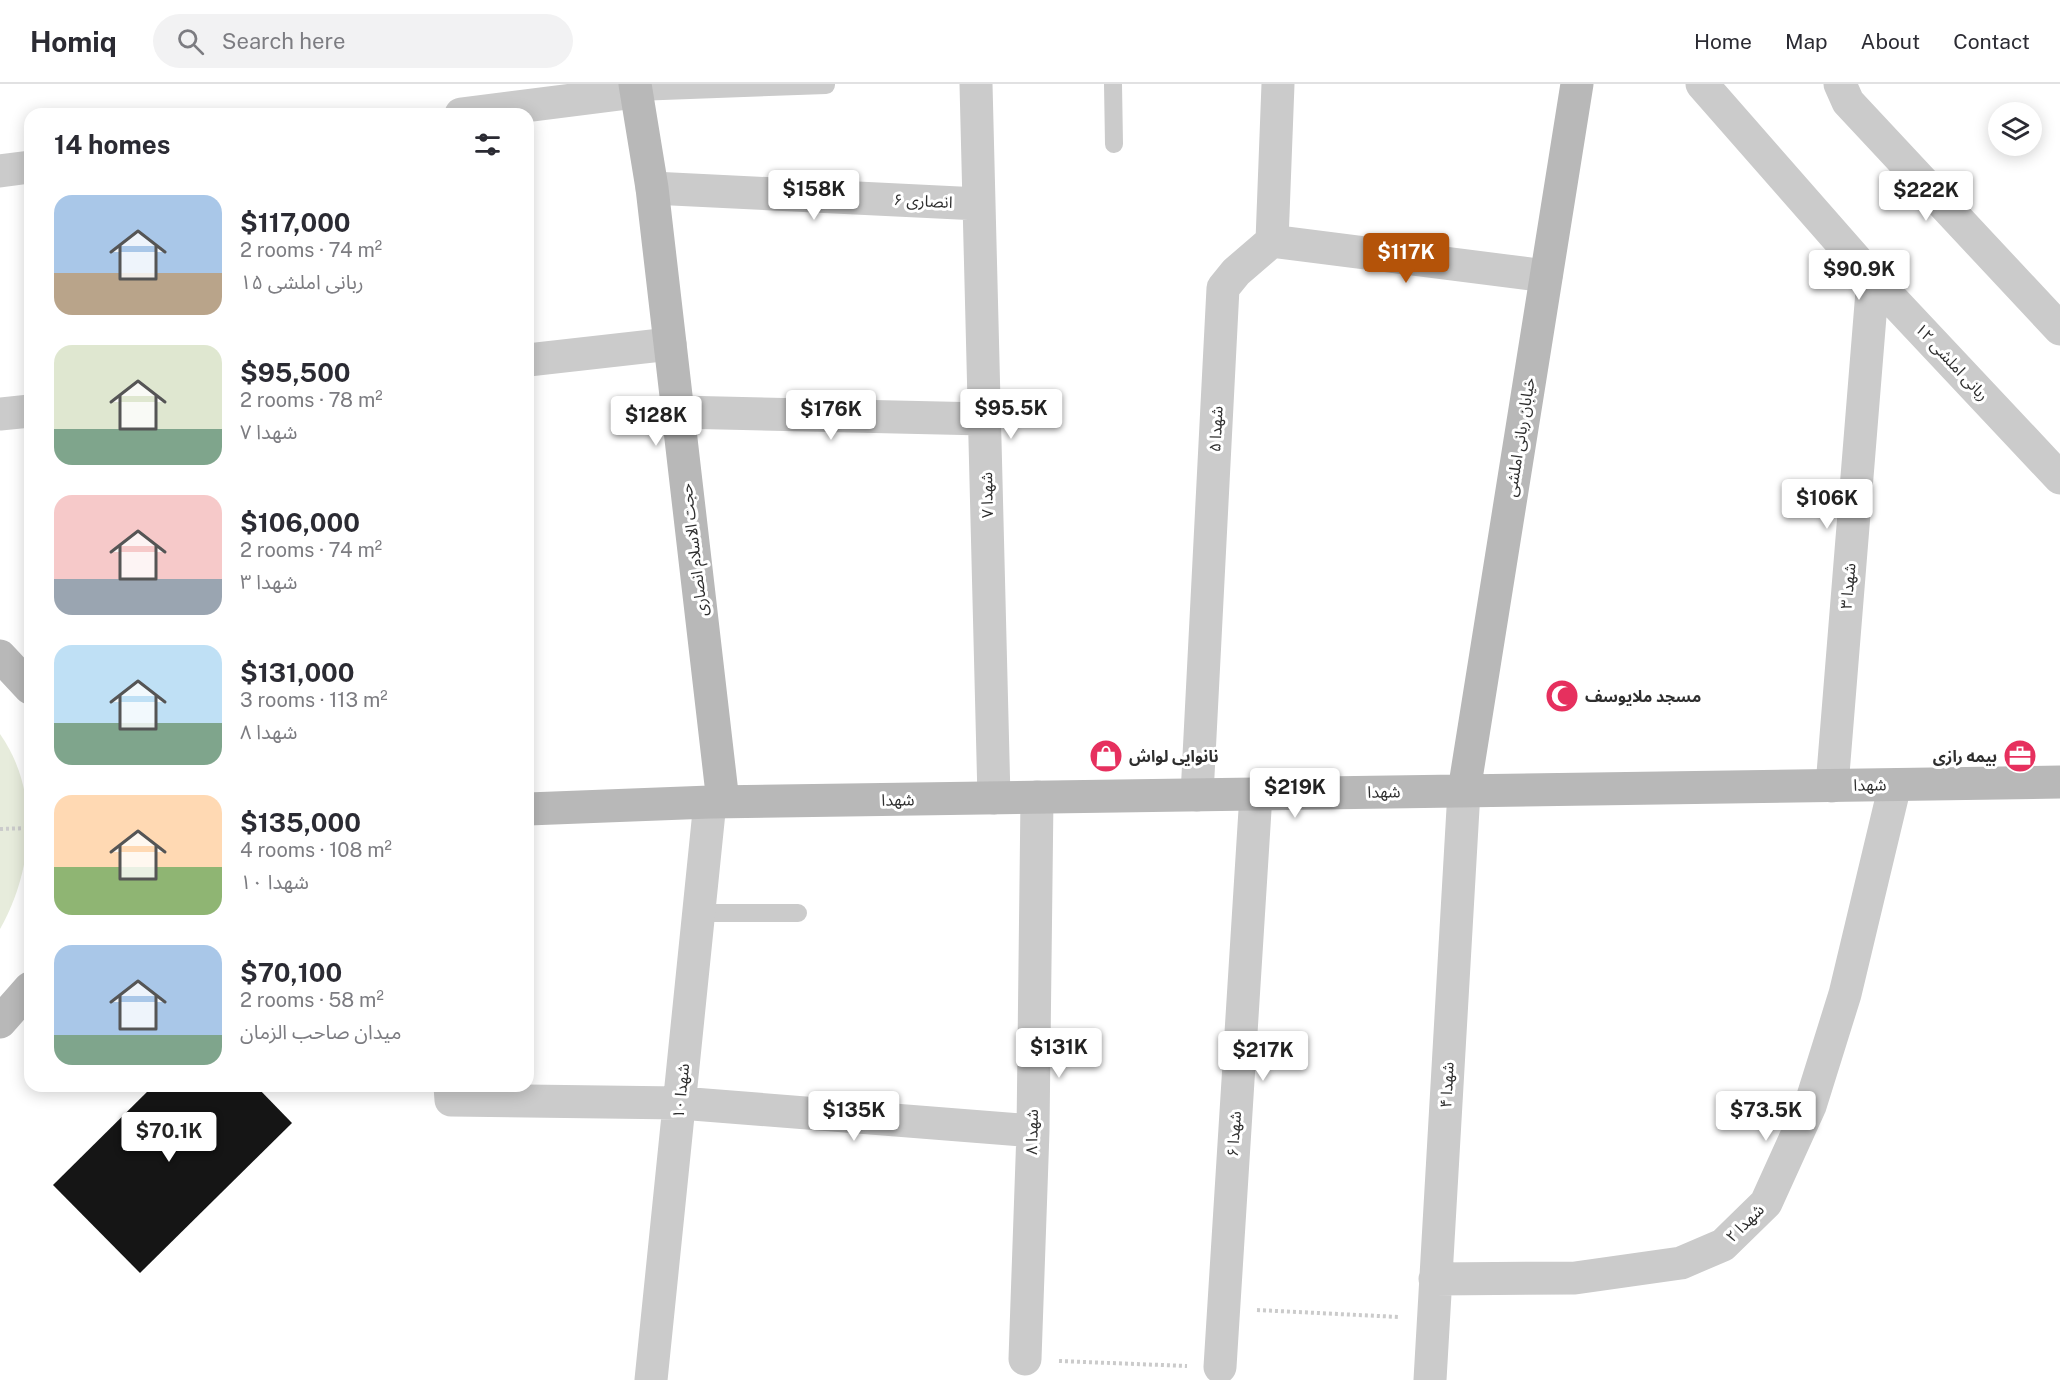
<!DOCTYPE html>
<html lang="en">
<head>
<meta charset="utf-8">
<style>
  body { margin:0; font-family:"Public Sans","Noto Sans Arabic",sans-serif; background:#f2f2f3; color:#2b2b33; height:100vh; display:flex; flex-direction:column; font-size:22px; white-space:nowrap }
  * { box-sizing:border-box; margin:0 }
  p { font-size:20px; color:#7c7c81 }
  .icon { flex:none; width:33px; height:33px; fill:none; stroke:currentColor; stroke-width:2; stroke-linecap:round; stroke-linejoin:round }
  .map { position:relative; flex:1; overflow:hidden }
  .details { position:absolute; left:24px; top:24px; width:510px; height:984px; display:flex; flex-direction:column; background:#fff; border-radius:18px; box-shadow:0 3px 15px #0003 }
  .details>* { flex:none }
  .controls { position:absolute; left:1988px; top:18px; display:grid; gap:12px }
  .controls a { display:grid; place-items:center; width:54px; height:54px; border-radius:50%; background:#fff; box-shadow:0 3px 15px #0003; font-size:30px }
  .price { position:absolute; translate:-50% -51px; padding:0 14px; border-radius:6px; background:#fff; color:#222; font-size:20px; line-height:39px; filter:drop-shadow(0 2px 3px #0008) }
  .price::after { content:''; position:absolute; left:50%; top:36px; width:18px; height:14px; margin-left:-9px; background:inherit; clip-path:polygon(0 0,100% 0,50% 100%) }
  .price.selected { background:#b45309; color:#fff }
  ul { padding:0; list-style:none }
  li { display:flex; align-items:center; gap:18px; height:150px; padding:0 30px }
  li span { display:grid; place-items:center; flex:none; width:168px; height:120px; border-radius:18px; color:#555 }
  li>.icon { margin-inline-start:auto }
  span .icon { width:72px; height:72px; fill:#fffc; stroke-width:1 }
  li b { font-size:26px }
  h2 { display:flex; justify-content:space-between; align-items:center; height:72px; padding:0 30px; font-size:26px }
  header { display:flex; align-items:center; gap:36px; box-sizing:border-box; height:84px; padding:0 30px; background:#fff; border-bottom:2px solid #e1e1e2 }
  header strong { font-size:28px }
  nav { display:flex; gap:33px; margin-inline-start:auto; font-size:21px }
  .search { width:420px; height:54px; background:#f2f2f3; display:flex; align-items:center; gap:15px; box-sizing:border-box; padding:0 21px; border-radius:33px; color:#7c7c81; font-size:22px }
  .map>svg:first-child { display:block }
  .green { fill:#e7ecdc }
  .building { fill:#151515 }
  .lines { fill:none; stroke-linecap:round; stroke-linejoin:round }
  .path { stroke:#cbcbcb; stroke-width:4; stroke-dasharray:3 3; stroke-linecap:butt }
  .lane { stroke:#cbcbcb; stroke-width:18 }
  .street { stroke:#cbcbcb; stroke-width:33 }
  .secondary { stroke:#b8b8b8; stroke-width:33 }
  .labels { text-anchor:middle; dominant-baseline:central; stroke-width:6; stroke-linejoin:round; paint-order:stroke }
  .street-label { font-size:16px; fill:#2e2e2e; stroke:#fff }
  .poi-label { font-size:16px; font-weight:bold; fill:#2e2e2e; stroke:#fff; text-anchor:start }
</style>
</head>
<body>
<header>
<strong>Homiq</strong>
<div class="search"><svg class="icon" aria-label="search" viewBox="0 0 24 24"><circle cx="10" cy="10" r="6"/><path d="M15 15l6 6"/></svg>Search here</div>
<nav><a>Home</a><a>Map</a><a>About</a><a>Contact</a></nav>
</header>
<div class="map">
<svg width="2060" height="1296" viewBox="0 0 2060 1296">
  <rect width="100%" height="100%" fill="#fff"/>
  <path class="green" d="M0 650C41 708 33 787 0 845Z"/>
  <path class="building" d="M153 1002H256L292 1039 140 1189 53 1101Z"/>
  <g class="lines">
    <path class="path" d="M0 745 30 744
      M1257 1226 1399 1233
      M1059 1277 1187 1282"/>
    <path class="lane" d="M1113 0 1114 60
      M636 8 826 1
      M699 829H798"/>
    <path class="street" d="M976 0 994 714
      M1702 0 1873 195 2060 394
      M1840 0 1848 18 2060 245
      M461 30 636 8
      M0 87 30 83
      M652 104 979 120
      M1272 157 1546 192
      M528 276 670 260
      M678 328 985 335
      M0 330 30 327
      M1832 702 1873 195
      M1197 711 1223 204 1236 188 1272 157 1278 0
      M450 1002 451 1016 680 1019 1033 1047
      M1435 1195 1575 1194 1681 1179 1723 1161 1766 1119 1810 1022 1845 910 1895 701
      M1025 1275 1033 1047 1037 713
      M1220 1283 1256 710
      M651 1296 710 718
      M1430 1296 1464 707"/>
    <path class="secondary" d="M635 0 652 104 723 718
      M0 572 30 604
      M1464 707 1577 0
      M528 725 710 718 2060 698
      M0 938 30 904"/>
  </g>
  <defs>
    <g id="mosque-disc" transform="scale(1.725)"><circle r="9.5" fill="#e6305e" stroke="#fff"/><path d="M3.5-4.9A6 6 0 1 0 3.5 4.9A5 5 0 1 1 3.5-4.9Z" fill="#fff"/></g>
    <g id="shop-disc" transform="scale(1.725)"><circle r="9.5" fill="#e6305e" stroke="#fff"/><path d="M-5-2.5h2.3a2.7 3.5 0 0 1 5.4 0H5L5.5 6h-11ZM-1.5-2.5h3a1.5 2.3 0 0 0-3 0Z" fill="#fff"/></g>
    <g id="office-disc" transform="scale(1.725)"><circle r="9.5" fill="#e6305e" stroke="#fff"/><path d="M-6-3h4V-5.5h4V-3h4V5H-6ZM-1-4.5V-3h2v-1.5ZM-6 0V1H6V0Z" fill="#fff"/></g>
  </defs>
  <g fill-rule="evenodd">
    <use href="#mosque-disc" x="1562" y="612"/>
    <use href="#shop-disc" x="1106" y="672"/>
    <use href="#office-disc" x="2020" y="672"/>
  </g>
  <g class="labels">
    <g class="street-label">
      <text transform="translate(923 117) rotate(3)">انصاری ۶</text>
      <text transform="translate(1952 278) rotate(47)">ربانی املشی ۱۲</text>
      <text transform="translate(1216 345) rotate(-87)">شهدا ۵</text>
      <text transform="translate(1520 353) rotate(-81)">خیابان ربانی املشی</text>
      <text transform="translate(987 411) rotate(-91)">شهدا ۷</text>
      <text transform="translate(694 466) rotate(-97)">حجت الاسلام انصاری</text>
      <text transform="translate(1848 502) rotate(-85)">شهدا ۳</text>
      <text transform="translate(1870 701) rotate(-1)">شهدا</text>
      <text transform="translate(1384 708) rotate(-1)">شهدا</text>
      <text transform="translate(898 716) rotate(-1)">شهدا</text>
      <text transform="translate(1447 1001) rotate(-87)">شهدا ۴</text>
      <text transform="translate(681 1007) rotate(-84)">شهدا ۱۰</text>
      <text transform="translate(1032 1048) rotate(-89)">شهدا ۸</text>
      <text transform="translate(1234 1050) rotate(-86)">شهدا ۶</text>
      <text transform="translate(1745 1139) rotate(-45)">شهدا ۲</text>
    </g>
    <g class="poi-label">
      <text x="1585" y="612">مسجد ملایوسف</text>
      <text x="1129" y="672">نانوایی لواش</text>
      <text x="1997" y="672" text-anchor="end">بیمه رازی</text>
    </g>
  </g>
</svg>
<div class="controls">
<a><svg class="icon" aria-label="layers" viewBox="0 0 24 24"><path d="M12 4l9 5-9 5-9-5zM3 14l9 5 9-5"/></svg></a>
</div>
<b class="price" style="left:814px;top:137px">$158K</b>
<b class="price" style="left:1926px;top:138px">$222K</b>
<b class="price selected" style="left:1406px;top:200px">$117K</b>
<b class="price" style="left:1859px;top:217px">$90.9K</b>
<b class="price" style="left:1011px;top:356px">$95.5K</b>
<b class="price" style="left:831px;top:357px">$176K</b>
<b class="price" style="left:656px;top:363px">$128K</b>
<b class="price" style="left:1827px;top:446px">$106K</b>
<b class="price" style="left:1295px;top:735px">$219K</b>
<b class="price" style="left:1059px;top:995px">$131K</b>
<b class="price" style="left:1263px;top:998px">$217K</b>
<b class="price" style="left:854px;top:1058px">$135K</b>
<b class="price" style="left:1766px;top:1058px">$73.5K</b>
<b class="price" style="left:169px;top:1079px">$70.1K</b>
<section class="details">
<h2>14 homes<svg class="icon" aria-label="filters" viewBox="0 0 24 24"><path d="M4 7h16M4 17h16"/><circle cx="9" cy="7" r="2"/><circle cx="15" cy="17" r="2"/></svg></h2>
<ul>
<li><span style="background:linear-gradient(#a9c7e8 65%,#b9a48a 0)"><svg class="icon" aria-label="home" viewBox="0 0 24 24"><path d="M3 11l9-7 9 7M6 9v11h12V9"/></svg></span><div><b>$117,000</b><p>2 rooms · 74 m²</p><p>ربانی املشی ۱۵</p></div></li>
<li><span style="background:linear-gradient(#dfe7d0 70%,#7fa58c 0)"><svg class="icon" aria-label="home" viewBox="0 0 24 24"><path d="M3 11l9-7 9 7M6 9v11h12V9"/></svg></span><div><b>$95,500</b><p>2 rooms · 78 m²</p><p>شهدا ۷</p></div></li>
<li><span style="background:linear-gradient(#f6c9c9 70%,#9aa5b1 0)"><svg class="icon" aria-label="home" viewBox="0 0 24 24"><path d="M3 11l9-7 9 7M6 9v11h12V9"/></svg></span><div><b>$106,000</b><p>2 rooms · 74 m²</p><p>شهدا ۳</p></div></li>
<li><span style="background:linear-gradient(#bfe0f5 65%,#7fa58c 0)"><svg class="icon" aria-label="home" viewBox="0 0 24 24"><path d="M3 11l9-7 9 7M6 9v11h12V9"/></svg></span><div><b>$131,000</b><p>3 rooms · 113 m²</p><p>شهدا ۸</p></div></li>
<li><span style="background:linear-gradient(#ffd9b3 60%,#8fb573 0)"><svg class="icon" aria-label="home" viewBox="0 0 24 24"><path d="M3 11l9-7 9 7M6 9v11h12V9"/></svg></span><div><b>$135,000</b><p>4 rooms · 108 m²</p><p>شهدا ۱۰</p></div></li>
<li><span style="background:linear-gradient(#a9c7e8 75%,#7fa58c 0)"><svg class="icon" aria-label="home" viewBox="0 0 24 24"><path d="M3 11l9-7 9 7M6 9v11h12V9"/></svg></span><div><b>$70,100</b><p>2 rooms · 58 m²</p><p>میدان صاحب الزمان</p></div></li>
</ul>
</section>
</div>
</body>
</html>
